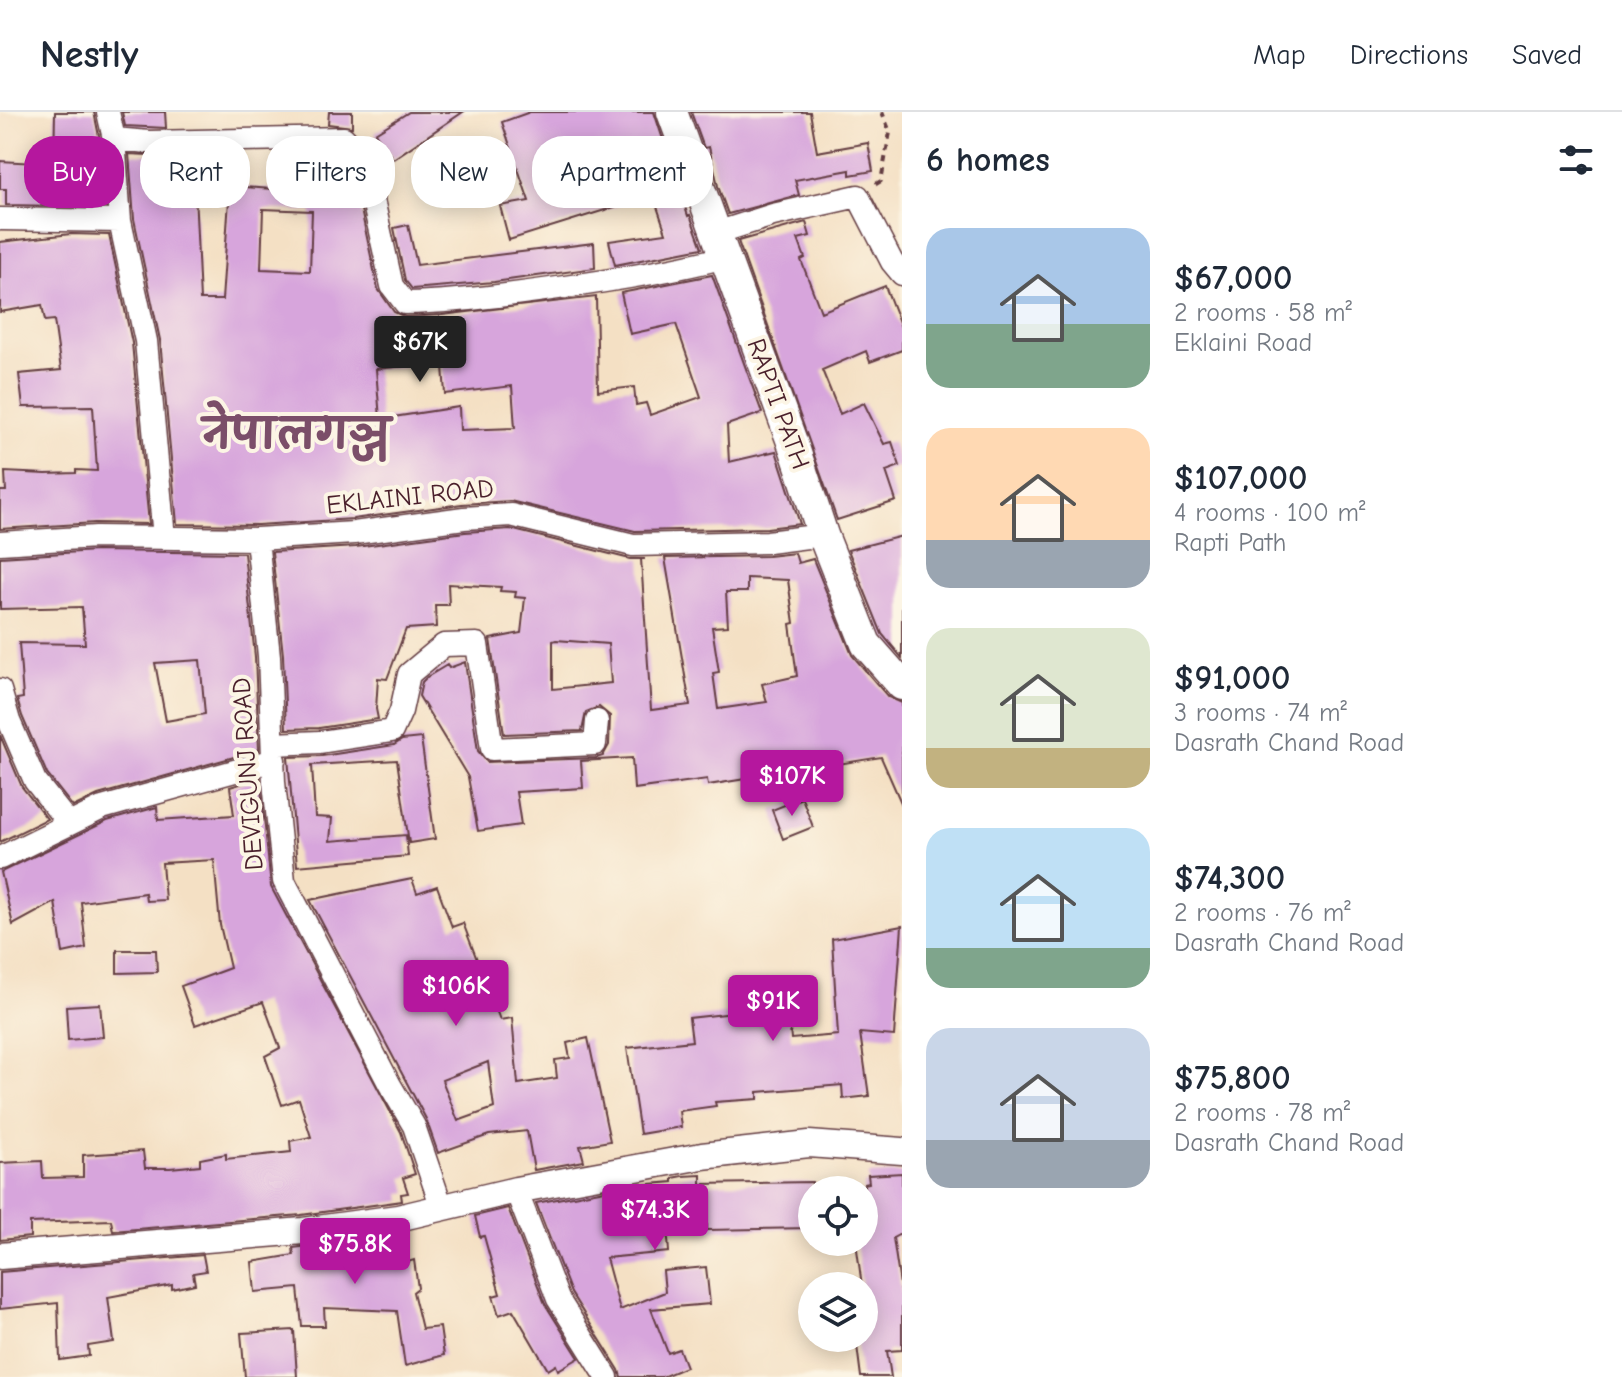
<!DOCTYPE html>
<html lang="en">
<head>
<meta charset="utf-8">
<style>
  body { margin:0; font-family:"Comic Neue","Playpen Sans Deva",sans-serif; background:#f6f6f7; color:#1f2937; height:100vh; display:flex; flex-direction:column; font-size:30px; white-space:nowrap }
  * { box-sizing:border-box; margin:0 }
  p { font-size:26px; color:#747a83 }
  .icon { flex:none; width:44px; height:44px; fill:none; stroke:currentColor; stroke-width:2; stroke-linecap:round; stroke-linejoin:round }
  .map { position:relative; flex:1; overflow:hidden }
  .side { display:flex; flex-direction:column; background:#fff; width:720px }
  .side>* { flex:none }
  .top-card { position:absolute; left:24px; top:24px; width:758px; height:72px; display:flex; gap:16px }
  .controls { position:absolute; left:798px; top:1064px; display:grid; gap:16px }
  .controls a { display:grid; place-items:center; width:80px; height:80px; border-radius:50%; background:#fff; box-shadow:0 4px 20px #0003; font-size:40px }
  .price { position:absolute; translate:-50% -68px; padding:0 18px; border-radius:8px; background:#b5179e; color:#fff; font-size:26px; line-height:52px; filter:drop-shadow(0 2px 4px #0008) }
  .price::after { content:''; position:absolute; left:50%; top:48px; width:24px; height:18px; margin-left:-12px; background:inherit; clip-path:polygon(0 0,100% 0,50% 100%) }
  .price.selected { background:#222; color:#fff }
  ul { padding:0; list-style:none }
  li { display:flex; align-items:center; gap:24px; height:200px; padding:0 24px }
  li span { display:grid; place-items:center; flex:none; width:224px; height:160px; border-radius:24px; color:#555 }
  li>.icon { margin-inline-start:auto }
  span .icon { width:96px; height:96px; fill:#fffc; stroke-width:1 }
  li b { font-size:34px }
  h2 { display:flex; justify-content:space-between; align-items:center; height:96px; padding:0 24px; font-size:34px }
  .tag { padding:0 28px; border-radius:32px; background:#fff; box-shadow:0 4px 20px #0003; font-size:28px; line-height:72px }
  .tag.selected { background:#b5179e; color:#fff }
  header { display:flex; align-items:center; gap:48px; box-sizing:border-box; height:112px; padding:0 40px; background:#fff; border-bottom:2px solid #e0e1e3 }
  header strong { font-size:38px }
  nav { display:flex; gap:44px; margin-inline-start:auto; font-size:28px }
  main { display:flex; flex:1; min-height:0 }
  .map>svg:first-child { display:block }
  .building { fill:#d7a5dc; fill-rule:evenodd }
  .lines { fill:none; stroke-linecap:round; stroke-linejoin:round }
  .minor-casing { stroke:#643c42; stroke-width:25 }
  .tertiary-casing { stroke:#643c42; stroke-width:29 }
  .secondary-casing { stroke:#643c42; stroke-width:33 }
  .path { stroke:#643c42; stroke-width:4; stroke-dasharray:6 6; stroke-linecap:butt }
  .minor { stroke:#fff; stroke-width:22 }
  .tertiary { stroke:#fff; stroke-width:26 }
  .secondary { stroke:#fff; stroke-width:30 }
  .labels { text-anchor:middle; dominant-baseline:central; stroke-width:8; stroke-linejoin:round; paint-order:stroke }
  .street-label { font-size:26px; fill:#4a1f2b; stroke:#fcf5e5 }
  .town-label { font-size:42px; font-weight:bold; fill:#7b4e69; stroke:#fcf5e5 }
</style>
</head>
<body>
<header>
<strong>Nestly</strong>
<nav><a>Map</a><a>Directions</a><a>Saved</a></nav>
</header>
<main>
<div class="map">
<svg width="902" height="1265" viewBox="0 0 902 1265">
  <rect width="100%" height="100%" fill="#fcf5e5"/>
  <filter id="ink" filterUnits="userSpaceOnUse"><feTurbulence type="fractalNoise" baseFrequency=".0125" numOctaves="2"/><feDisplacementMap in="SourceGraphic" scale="16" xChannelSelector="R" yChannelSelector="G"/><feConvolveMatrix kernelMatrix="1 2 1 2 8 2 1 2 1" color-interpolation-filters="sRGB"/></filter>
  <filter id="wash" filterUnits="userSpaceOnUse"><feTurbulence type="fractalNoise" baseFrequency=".006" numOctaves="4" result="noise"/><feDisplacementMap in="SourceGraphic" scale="32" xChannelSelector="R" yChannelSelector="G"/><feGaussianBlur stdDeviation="1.8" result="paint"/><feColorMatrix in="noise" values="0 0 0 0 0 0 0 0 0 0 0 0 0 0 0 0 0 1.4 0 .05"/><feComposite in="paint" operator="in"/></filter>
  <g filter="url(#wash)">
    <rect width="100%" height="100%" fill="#f4e0c4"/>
    <g id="blocks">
      <path class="building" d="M55 0H94L100 29 105 95 6 93V77H0V49L54 52Z
        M122 0H165L166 16 125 14Z
        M329 0H352V15L328 12Z
        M409 0H463L393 47 375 21Z
        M530 0H654L688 104 690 103 702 136 615 153 609 129 666 121 653 83 509 128 500 94 529 89 502 10Z
        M691 0H810L817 40 868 31 873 59 850 63V58L795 68 799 83 728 102 718 74 709 35 704 36Z
        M328 40H338L351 54 352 80 357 79 378 177 394 200 405 205 442 203 596 185 598 279 634 275 636 293 646 291 650 303 701 285 676 212 630 222 621 181 712 163 762 301 727 313 729 350 776 339 800 412 767 416 635 419 510 389 462 392 353 407 257 413 177 412 160 228 134 107 129 42 168 44V56H189V59H194L200 188H222L230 74 327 81ZM263 97 312 99 310 159 261 157ZM442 240 445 282 512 274 515 316 460 318 459 295 380 307 376 257 405 254 404 243Z
        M806 110 810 124 798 127 805 146 801 148 821 200 885 174 902 218V238L870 250 866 239 822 258 840 302 864 291 884 332 892 330 900 354 886 359 896 389 837 408 738 129Z
        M408 113 417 153 594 131 595 156 494 170 412 177 405 168 394 116Z
        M71 122 109 123 132 231 149 412 95 411 0 417V379H6L5 360 46 362 76 361V358L97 359 93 294 23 295 19 262 61 258 54 208 45 209 42 193 0 200V130Z
        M510 417 630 447H645H641L651 598 690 593 665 446 768 444 795 441 798 451 813 447 852 543 888 585 902 591V693L881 645 708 673 707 667 634 677 632 646 581 649 583 676 516 680 521 713 478 719 468 665 419 584 422 570 427 565 447 553 449 556 465 550 478 639 487 650 596 646 603 644 609 633 610 604 599 595 586 600 582 619 504 622 490 527 521 521 525 486 515 485 516 480 500 479 501 475 448 472 449 493H435L436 515 406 517 387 567 378 566 376 597 378 607 319 616 286 617 283 543 272 440 356 435 465 420ZM747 466 788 468 794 511 790 512 797 564 762 572 767 590 718 597 713 561 719 560 712 515 728 514 726 480H747ZM556 528 608 532 611 571 553 577V529Z
        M902 424V546L882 522 848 438Z
        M96 439 244 441 255 545 259 638 98 683 73 695 47 662 22 604 17 587 23 586 19 531 85 532 82 495 0 497V445ZM200 548 205 602 166 609 155 551Z
        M0 623 22 675 47 707 0 730Z
        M421 626 435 727 409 731 397 648 312 653 315 705 332 706 330 729 406 723 408 744 297 754 288 645 322 644 394 633 402 628Z
        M260 666 271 775 401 1020 415 1062 403 1066 408 1081 401 1082 402 1089 395 1090 301 1103 113 1119 111 1108 30 1111V1125L0 1128V1051L42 1049 43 1066 83 1065V1043L143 1039 145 1056H170L200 1053V1047L226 1042V1047L291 1040 290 1029 311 1025 299 987 282 993 265 944 280 936 263 890 195 913 181 874 230 856 220 813 214 748 162 751 165 788 146 789 145 781 81 790 86 836 63 841 55 790 13 813 1 760 107 709 157 695 158 708 234 703 230 675Z
        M802 686 813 715 783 727 772 698Z
        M412 767 417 781 437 774 452 815 463 811 500 908 512 906 518 972 557 966 555 948 570 946 567 931 588 926 610 1029 580 1034 584 1049 534 1058 527 1019 489 1023 438 1041 426 1007 310 788ZM488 950 494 996 458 1009 442 968Z
        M902 814 894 924 860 921 869 984 843 987 842 973 758 980V987L715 990 716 994 679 999 681 1015 640 1022 627 936 692 929 689 906 752 899 753 911 789 908 791 927 838 923 832 827Z
        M117 838H156L157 860 117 861Z
        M100 892 103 925 68 928 66 894Z
        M902 1061V1121L893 1126 902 1186V1238L887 1239 891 1265H861L856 1226H864V1174H862L856 1130H864V1072L869 1071 868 1063Z
        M701 1063V1072L812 1070V1116L707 1118V1113L667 1114 669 1140 606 1146 620 1198 665 1180 663 1159 706 1155 710 1192 651 1197 668 1241 679 1237 686 1255 662 1265H621L619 1258 571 1181 536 1091 626 1074 673 1070V1066L683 1064Z
        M508 1096 545 1192 579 1246 558 1258 556 1253 548 1258 513 1198 499 1203 493 1184 500 1182 484 1124 480 1125 475 1104Z
        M405 1121 408 1150 414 1148 418 1176 413 1180 422 1217 440 1215 444 1243 405 1254 397 1199 324 1196 325 1214H302L298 1176 255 1180 252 1150 294 1143 293 1136Z
        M203 1143 206 1159 193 1161 195 1172 172 1177V1173L108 1185 114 1230 88 1234 89 1244 60 1248 58 1191 0 1197V1160Z
        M294 1218 297 1265H245L241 1221Z"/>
    </g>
  </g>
  <g filter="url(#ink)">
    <use href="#blocks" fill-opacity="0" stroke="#643c42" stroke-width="2"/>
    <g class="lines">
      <g class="minor-casing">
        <path id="minor" d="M108 0 114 27 120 109 146 229 164 426
          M114 27 149 30 344 26 364 47 392 174 405 191C453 190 502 184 551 177 609 169 667 160 725 145
          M0 107 120 109
          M716 121 773 103 858 84 892 150 902 162
          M257 427 269 544 274 670 284 769 390 973 414 1014 442 1096
          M0 431 96 425 257 427 354 421 464 406 511 403 633 433 768 430 823 423
          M0 578 9 609 35 669 69 712
          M273 632 320 630 392 619 401 599 409 562 444 533 477 532 492 637 595 632 597 609
          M0 746 102 696 274 648
          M516 1078 558 1187 607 1265"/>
      </g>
      <g class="tertiary-casing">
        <path id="tertiary" d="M0 1144 303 1119 398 1106 516 1078 702 1044 809 1032 902 1039"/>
      </g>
      <g class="secondary-casing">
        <path id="secondary" d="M672 0 795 338 823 423 866 532 902 573"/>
      </g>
      <path class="path" d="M876 72 881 69 890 20 882 0"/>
      <use href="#minor" class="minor"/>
      <use href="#tertiary" class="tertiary"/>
      <use href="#secondary" class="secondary"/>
    </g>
  </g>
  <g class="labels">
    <g class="street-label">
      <text transform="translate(778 292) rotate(70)">RAPTI PATH</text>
      <text transform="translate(410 385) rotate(-6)">EKLAINI ROAD</text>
      <text transform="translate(248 662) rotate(-94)">DEVIGUNJ ROAD</text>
    </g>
    <g class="town-label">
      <text x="297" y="322">नेपालगञ्ज</text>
    </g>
  </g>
</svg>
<div class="controls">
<a><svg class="icon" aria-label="locate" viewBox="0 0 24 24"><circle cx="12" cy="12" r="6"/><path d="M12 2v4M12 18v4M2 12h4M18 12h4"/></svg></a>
<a><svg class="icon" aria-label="layers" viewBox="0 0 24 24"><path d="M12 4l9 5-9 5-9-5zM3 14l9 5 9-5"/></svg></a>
</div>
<b class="price selected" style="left:420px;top:272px">$67K</b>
<b class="price" style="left:792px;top:706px">$107K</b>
<b class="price" style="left:456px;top:916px">$106K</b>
<b class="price" style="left:773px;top:931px">$91K</b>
<b class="price" style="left:655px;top:1140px">$74.3K</b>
<b class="price" style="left:355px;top:1174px">$75.8K</b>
<div class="top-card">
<a class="tag selected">Buy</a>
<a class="tag">Rent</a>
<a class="tag">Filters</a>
<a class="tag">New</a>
<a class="tag">Apartment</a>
</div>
</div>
<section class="side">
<h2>6 homes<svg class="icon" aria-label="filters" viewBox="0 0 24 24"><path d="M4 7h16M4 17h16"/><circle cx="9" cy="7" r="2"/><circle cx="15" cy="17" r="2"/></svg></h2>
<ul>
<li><span style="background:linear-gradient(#a9c7e8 60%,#7fa58c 0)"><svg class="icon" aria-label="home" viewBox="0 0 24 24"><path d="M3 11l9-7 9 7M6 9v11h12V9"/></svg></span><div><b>$67,000</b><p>2 rooms · 58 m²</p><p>Eklaini Road</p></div></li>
<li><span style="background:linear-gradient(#ffd9b3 70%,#9aa5b1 0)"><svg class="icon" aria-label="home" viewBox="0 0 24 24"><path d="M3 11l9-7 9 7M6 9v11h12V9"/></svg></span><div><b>$107,000</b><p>4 rooms · 100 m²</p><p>Rapti Path</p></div></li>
<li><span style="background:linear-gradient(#dfe7d0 75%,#c2b280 0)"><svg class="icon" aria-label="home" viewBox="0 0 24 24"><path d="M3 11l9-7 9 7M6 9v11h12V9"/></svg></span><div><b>$91,000</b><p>3 rooms · 74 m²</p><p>Dasrath Chand Road</p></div></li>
<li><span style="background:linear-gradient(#bfe0f5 75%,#7fa58c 0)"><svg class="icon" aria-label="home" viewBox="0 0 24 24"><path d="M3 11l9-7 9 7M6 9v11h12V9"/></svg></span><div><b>$74,300</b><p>2 rooms · 76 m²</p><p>Dasrath Chand Road</p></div></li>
<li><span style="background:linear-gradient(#c9d6e8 70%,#9aa5b1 0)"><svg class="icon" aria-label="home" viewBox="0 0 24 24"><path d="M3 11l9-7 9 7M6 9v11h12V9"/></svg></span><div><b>$75,800</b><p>2 rooms · 78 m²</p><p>Dasrath Chand Road</p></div></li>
</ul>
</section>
</main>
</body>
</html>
